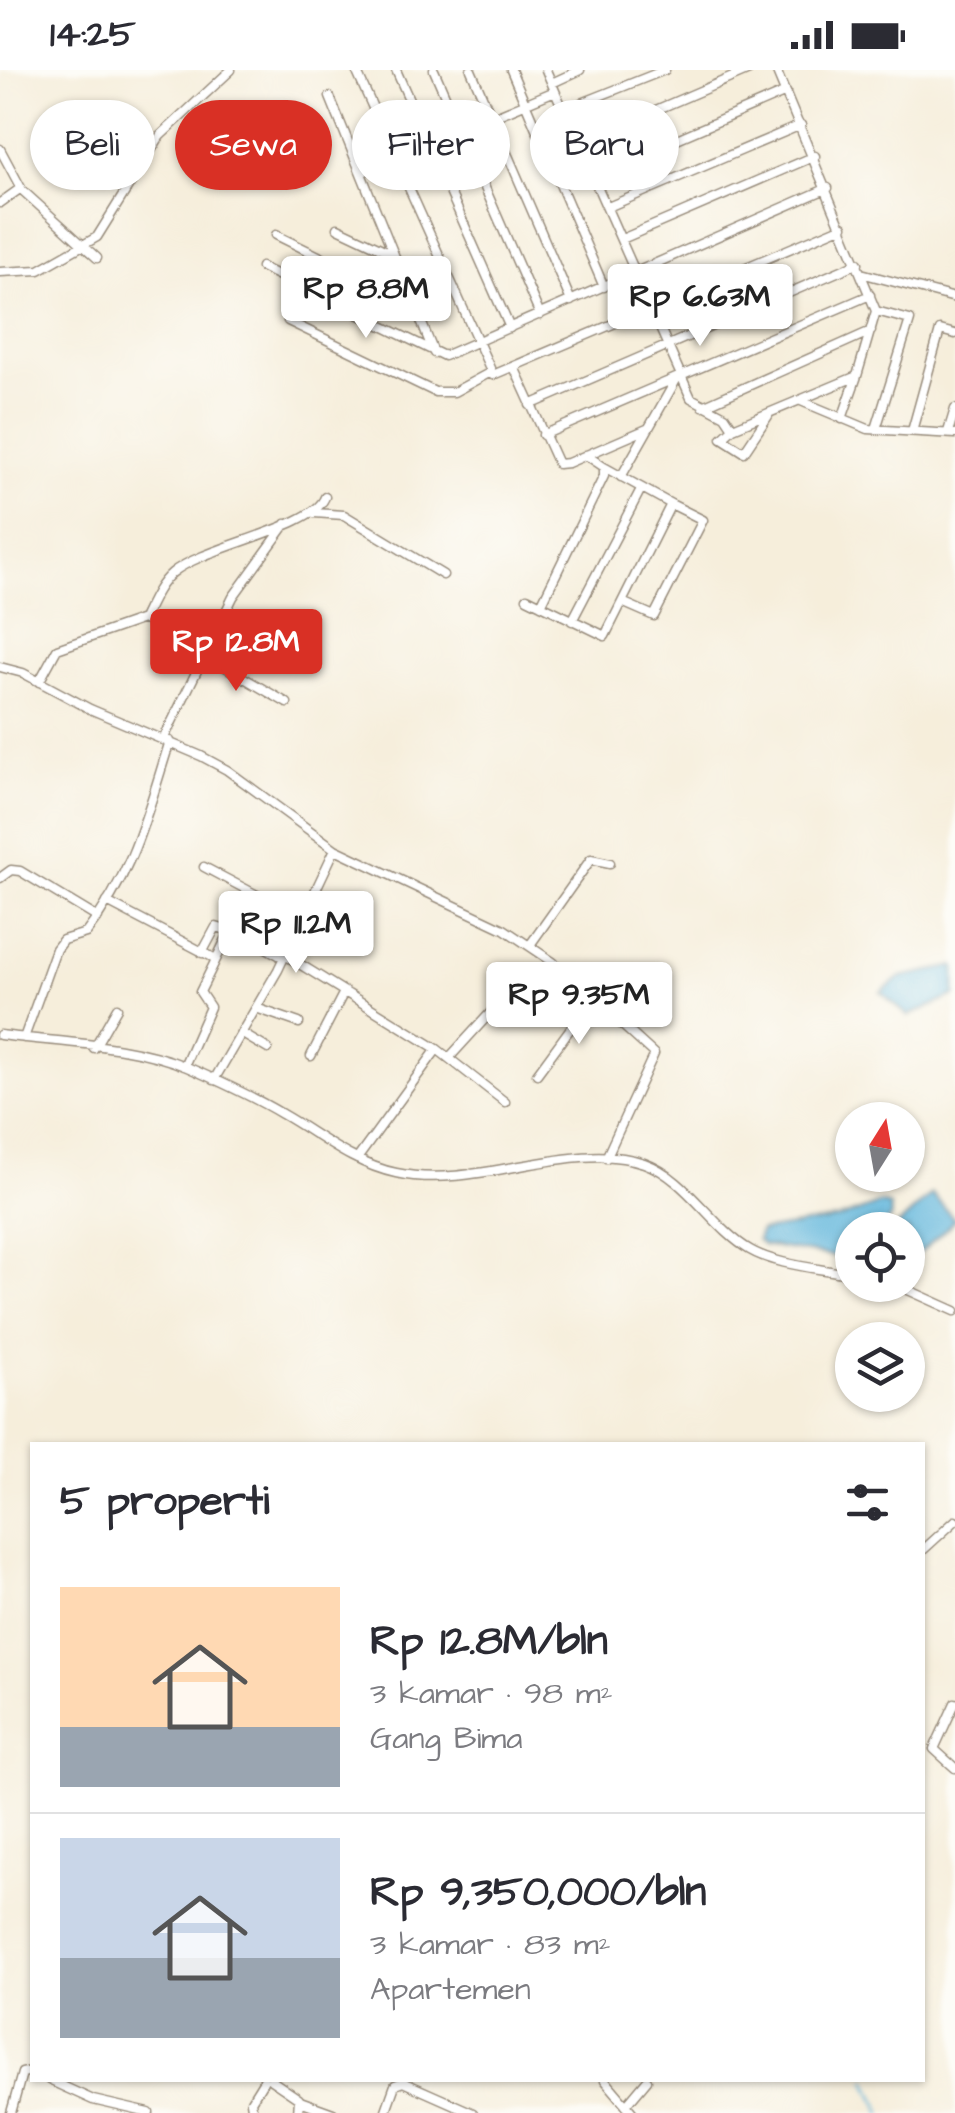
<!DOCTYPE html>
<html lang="id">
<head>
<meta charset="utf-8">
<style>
  body { margin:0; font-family:"Architects Daughter",sans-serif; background:#f2f2f3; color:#2b2b33; height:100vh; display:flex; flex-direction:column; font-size:38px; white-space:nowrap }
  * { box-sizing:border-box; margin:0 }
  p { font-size:32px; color:#7c7c81 }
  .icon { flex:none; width:55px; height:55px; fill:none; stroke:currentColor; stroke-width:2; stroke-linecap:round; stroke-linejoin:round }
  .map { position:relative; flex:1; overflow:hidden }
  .details { position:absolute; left:30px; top:1372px; width:895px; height:640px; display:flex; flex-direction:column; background:#fff; border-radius:0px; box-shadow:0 2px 8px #0004 }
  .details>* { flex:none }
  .guide { position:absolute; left:30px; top:30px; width:895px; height:90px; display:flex; gap:20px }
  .needle { width:65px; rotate:11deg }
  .tools { position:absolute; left:835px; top:1032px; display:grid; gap:20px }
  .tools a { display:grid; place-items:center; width:90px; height:90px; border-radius:50%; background:#fff; box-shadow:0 2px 8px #0004; font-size:50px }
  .price { position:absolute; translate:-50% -85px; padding:0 22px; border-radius:10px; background:#fff; color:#222; font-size:32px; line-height:65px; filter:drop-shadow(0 2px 5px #0008) }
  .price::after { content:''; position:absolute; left:50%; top:60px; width:30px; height:22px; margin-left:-15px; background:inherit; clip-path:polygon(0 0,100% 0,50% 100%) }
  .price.current { background:#d93025; color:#fff }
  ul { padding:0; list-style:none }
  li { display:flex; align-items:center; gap:30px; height:250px; padding:0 30px }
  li+li { border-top:2px solid #e1e1e2 }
  li span { display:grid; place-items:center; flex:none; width:280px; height:200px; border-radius:0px; color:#555 }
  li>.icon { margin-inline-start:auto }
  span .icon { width:120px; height:120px; fill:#fffc; stroke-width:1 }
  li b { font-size:42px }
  h2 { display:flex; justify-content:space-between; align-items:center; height:120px; padding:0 30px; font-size:42px }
  .pill { padding:0 35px; border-radius:45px; background:#fff; box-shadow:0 2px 8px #0004; font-size:35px; line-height:90px }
  .pill.current { background:#d93025; color:#fff }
  .status { display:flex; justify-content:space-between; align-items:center; height:70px; padding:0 50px; background:#fff; direction:ltr }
  .status svg { height:28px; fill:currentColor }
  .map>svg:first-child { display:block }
  .water { fill:#5eb5db; stroke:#4c707c; stroke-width:2.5 }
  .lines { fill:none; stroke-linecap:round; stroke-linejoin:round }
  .stream { stroke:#5eb5db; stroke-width:2.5 }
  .minor-casing { stroke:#988c7c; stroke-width:11 }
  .minor { stroke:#fff; stroke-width:8 }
</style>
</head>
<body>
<div class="status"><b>14:25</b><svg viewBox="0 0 49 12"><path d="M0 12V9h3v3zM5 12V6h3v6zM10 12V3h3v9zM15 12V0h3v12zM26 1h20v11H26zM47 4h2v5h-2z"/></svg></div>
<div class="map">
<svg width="955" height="2043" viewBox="0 0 955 2043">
  <rect width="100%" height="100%" fill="#fdfcf7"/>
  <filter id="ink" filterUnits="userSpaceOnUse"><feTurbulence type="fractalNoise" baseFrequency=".01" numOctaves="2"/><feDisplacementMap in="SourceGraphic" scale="20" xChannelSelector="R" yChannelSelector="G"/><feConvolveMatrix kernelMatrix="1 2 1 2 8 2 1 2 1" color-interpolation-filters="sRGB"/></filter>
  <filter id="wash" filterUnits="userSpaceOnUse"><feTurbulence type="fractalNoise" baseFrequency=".0048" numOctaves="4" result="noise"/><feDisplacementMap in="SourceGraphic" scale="40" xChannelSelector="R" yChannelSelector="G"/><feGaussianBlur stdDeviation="2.25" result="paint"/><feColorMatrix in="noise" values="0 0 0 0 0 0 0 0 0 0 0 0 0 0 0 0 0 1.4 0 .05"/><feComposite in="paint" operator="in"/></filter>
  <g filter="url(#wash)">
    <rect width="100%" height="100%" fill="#f6eedb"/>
    <path class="water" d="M955 896V926L908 946 881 922 901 907Z
      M932 1124 955 1150 908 1194V1160H893Z
      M881 1133 890 1136 891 1148 879 1160H852V1177L844 1188 763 1175 757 1170 760 1161 838 1149Z"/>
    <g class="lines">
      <path class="stream" d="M867 2010 882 2043"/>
    </g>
  </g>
  <g filter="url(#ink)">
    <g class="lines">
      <g class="minor-casing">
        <path id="minor" d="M356 0 493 305 843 156
          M396 0 510 258
          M434 0 540 245
          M471 0 571 231
          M511 0 604 217
          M552 13 580 0
          M555 21 691 328 725 346 733 358 857 306 876 241 776 0
          M330 27 434 283
          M564 40 665 0
          M579 73 749 0
          M0 79 22 120 97 188
          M365 101 555 21 546 0
          M593 105 786 22
          M0 133 21 118
          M608 137 801 55
          M338 158 393 184
          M276 165 414 233
          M622 169 815 86
          M261 197 444 286 828 118
          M0 202 39 200 97 167 160 66 231 0
          M861 203 955 228
          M288 251 435 322H454L489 303
          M514 297 558 394 568 393 647 359
          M801 331 868 359 955 364
          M530 335 858 193
          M703 336 871 261
          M842 349 857 306
          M733 358 722 368 744 382 768 346
          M876 359 910 250 876 241
          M912 361 940 260 955 264
          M948 362 955 339
          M543 365 870 225
          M621 407 676 310
          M314 443 344 445 443 505
          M527 528 605 566 671 434 604 397
          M622 532 654 546 703 450 671 434
          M541 535 604 406V397L586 385
          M143 549C151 533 158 515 172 503 204 476 314 458 325 427
          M572 551 641 419
          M0 597 23 603 90 639 201 686 227 700 335 779 504 859 553 892 654 984 606 1088
          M39 612 57 579 143 549 287 633
          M164 668 233 527 286 454
          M204 797 304 850
          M0 808 11 800 20 801 98 848
          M107 832 216 889
          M231 858 284 888
          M530 875 591 789 610 793
          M202 883 216 857 230 861
          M285 885 437 979 505 1032
          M256 938 299 953
          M241 963 268 979
          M0 965C60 973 130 973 187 997 219 1011 252 1026 282 1044 319 1065 353 1094 396 1103 476 1121 573 1068 644 1093 687 1108 711 1157 750 1180 778 1196 821 1198 852 1205
          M24 968 56 879 63 870 86 863C134 802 147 743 170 671
          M94 978 117 938
          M311 986 344 922
          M449 988 492 941
          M184 996 210 937 200 922 234 853
          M537 1004 592 929
          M214 1010 278 900 335 779
          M357 1089 437 979
          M897 1215 955 1241
          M922 1481 955 1451
          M955 1633 934 1679 955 1698
          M49 2010 93 2030 149 2043
          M271 2010 299 2029 298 2043
          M605 2010 633 2043
          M300 2031 333 2043
          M626 2035 647 2010
          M11 2043 22 2003 32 2001
          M253 2043 251 2031 264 2010
          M385 2043 395 2015 403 2012 473 2043"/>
      </g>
      <use href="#minor" class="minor"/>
    </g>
  </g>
</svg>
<div class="tools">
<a><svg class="needle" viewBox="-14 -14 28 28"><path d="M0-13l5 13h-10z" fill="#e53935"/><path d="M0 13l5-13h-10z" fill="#7c7c81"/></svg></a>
<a><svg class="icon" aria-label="locate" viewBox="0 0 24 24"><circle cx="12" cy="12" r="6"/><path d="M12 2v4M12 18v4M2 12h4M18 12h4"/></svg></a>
<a><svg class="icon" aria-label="layers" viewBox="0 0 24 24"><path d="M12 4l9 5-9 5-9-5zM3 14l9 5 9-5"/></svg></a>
</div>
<b class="price" style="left:366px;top:271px">Rp 8.8M</b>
<b class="price" style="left:700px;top:279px">Rp 6.63M</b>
<b class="price current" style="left:236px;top:624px">Rp 12.8M</b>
<b class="price" style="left:296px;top:906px">Rp 11.2M</b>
<b class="price" style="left:579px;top:977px">Rp 9.35M</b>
<div class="guide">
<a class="pill">Beli</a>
<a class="pill current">Sewa</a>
<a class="pill">Filter</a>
<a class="pill">Baru</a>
</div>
<section class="details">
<h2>5 properti<svg class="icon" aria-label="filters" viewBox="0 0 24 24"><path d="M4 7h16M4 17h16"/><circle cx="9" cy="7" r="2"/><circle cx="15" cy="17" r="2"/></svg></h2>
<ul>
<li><span style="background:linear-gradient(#ffd9b3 70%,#9aa5b1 0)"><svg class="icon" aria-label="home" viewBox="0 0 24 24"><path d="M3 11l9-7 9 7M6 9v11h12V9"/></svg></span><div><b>Rp 12.8M/bln</b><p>3 kamar · 98 m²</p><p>Gang Bima</p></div></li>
<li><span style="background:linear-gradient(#c9d6e8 60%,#9aa5b1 0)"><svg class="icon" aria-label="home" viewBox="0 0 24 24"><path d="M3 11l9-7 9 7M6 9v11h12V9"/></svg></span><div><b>Rp 9,350,000/bln</b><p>3 kamar · 83 m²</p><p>Apartemen</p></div></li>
</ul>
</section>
</div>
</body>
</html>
